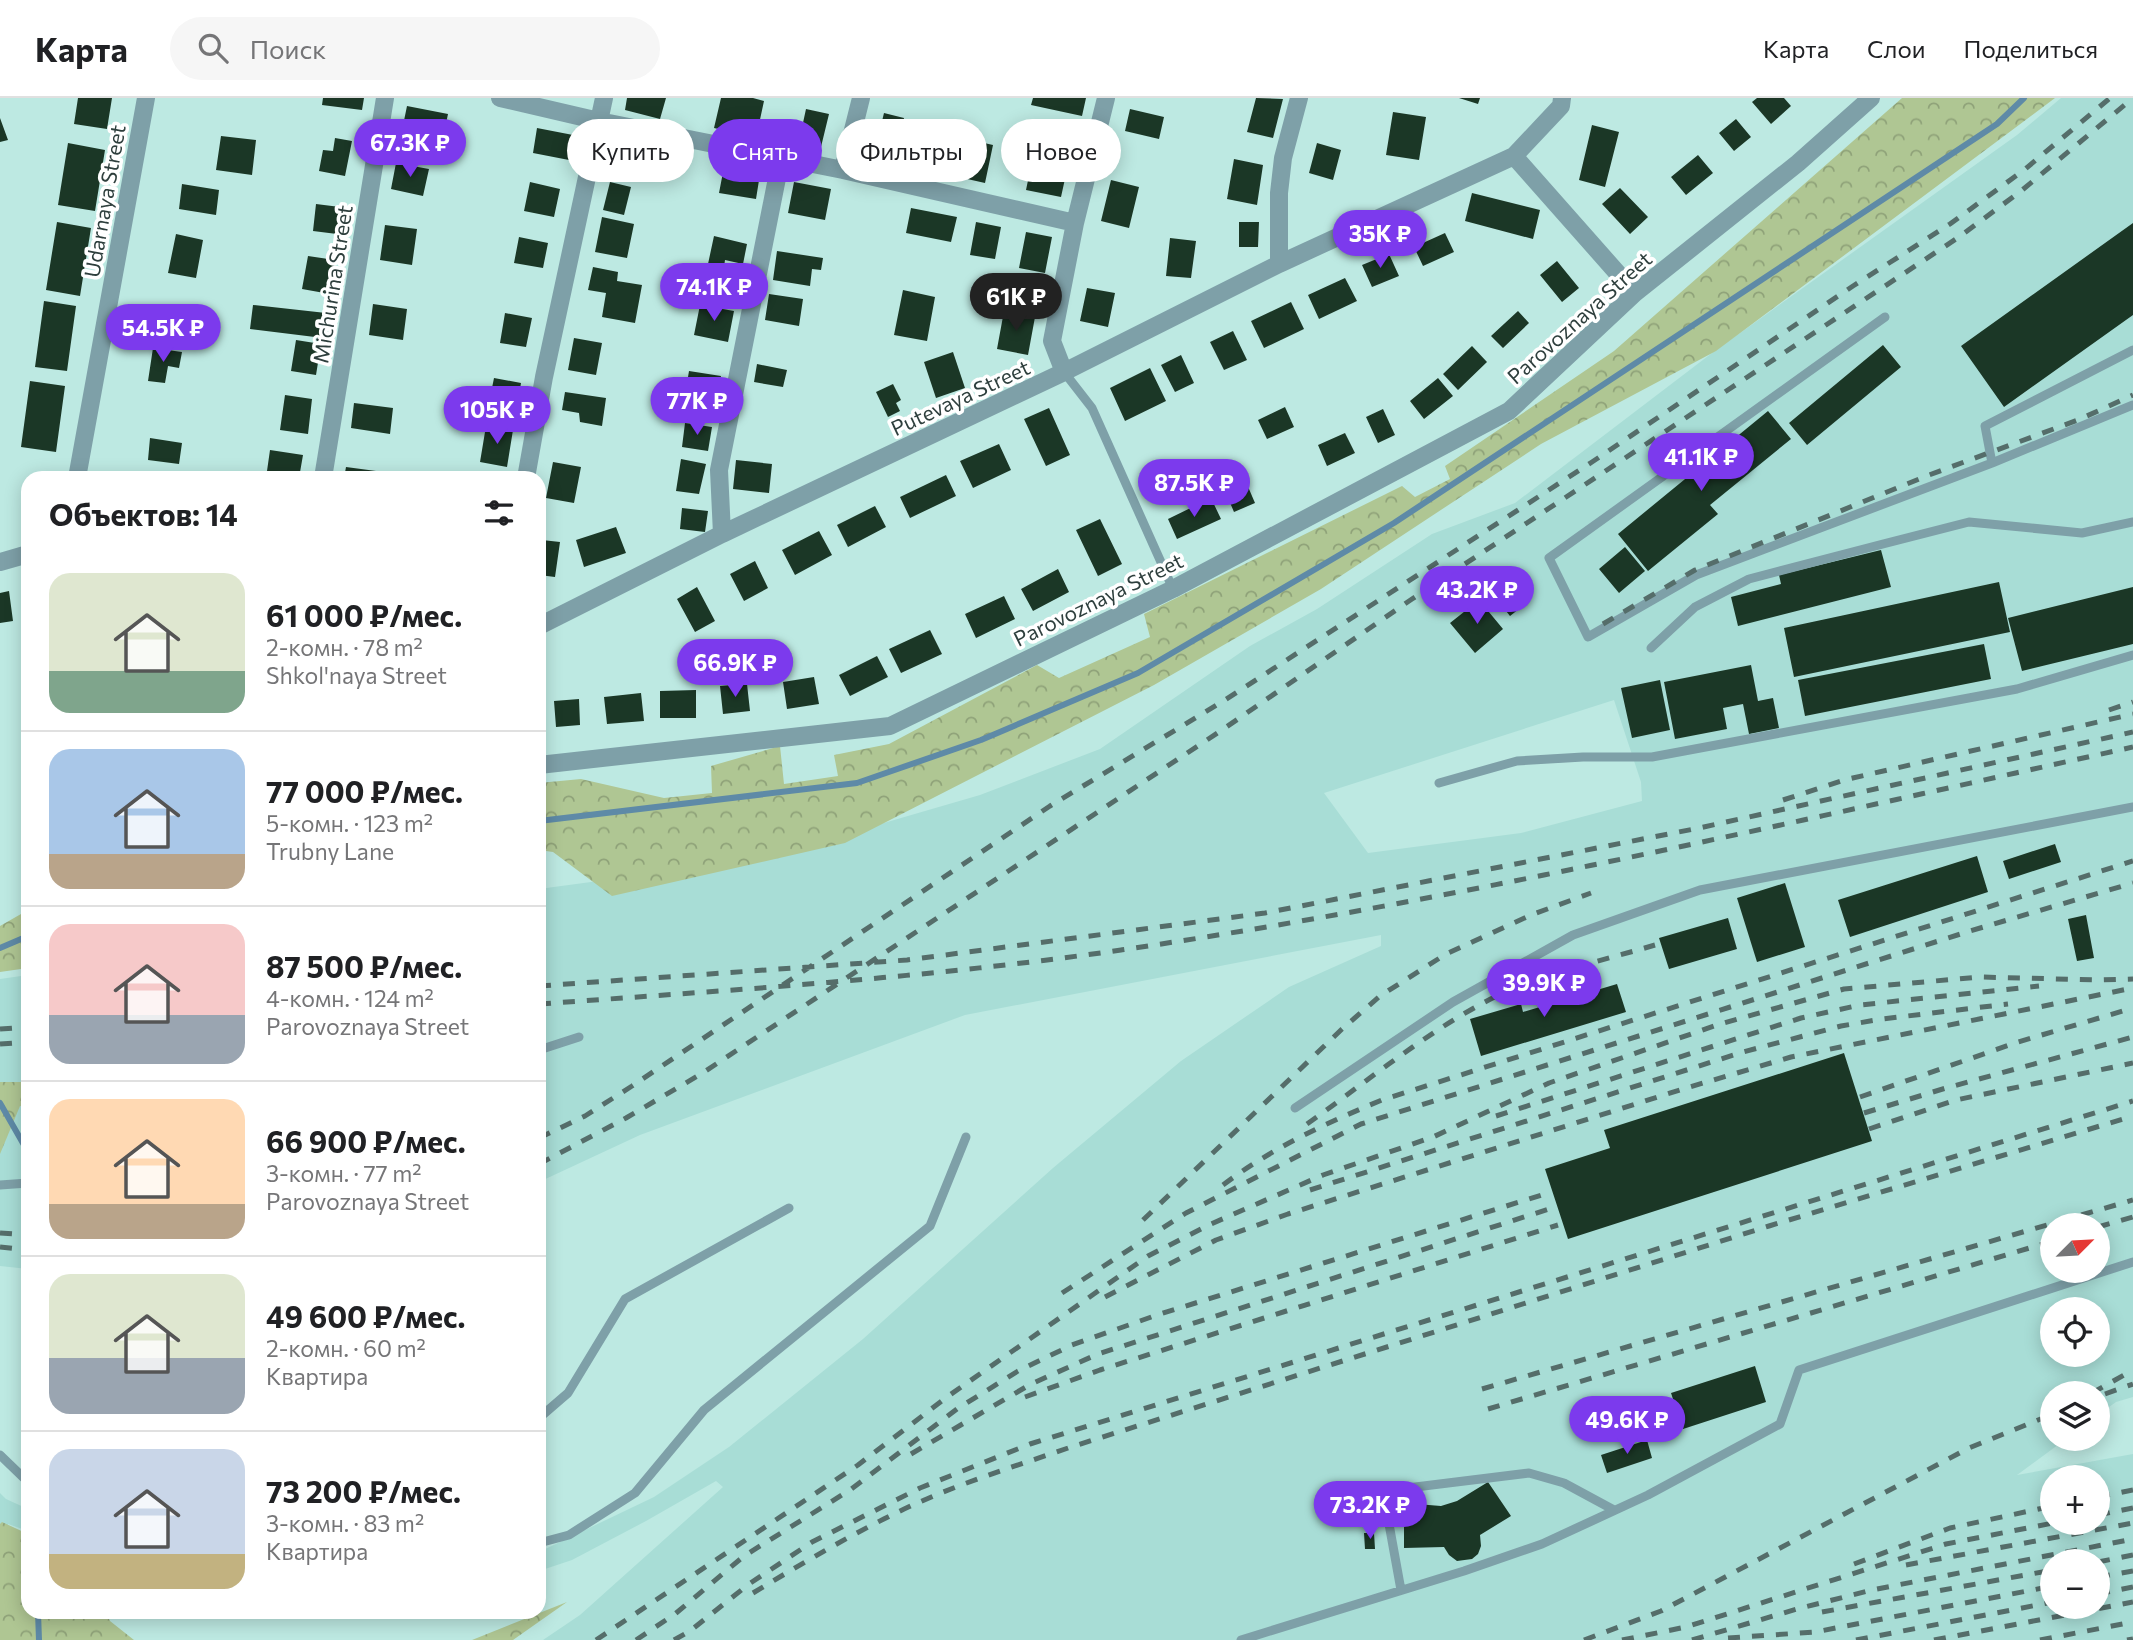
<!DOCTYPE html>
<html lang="ru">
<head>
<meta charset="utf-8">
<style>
  body { margin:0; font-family:Commissioner,sans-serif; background:#f6f6f6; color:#202124; height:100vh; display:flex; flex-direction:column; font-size:26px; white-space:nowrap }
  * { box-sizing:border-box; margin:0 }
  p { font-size:23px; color:#757577 }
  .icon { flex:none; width:38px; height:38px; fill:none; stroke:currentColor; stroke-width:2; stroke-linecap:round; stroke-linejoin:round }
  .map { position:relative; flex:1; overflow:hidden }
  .sheet { position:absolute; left:21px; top:373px; width:525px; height:1148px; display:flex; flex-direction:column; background:#fff; border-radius:21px; box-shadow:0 4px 18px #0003 }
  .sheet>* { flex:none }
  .hud { position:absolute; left:567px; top:21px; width:665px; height:63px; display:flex; gap:14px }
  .needle { width:46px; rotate:66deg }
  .fabs { position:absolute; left:2040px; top:1115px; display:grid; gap:14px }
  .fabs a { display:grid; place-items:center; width:70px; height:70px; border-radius:50%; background:#fff; box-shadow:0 4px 18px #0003; font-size:35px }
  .price { position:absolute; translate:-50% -60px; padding:0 16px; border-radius:24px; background:#7c3aed; color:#fff; font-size:23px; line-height:46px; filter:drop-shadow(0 2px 4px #0008) }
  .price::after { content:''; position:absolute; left:50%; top:42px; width:21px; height:16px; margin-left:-10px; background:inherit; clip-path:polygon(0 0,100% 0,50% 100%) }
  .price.on { background:#222; color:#fff }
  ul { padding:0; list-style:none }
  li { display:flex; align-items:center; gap:21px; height:175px; padding:0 28px }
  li+li { border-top:2px solid #e0e0e0 }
  li span { display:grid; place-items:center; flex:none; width:196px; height:140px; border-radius:21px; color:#555 }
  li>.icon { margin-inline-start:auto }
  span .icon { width:84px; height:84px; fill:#fffc; stroke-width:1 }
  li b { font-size:30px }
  h2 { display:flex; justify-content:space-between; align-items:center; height:84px; padding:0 28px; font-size:30px }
  .tag { padding:0 24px; border-radius:32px; background:#fff; box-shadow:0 4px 18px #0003; font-size:24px; line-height:63px }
  .tag.on { background:#7c3aed; color:#fff }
  header { display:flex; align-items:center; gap:42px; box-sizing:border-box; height:98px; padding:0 35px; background:#fff; border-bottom:2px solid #e0e0e0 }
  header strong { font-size:33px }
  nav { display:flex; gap:38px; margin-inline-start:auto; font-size:24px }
  .search { width:490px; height:63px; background:#f6f6f6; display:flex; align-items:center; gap:18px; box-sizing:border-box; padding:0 24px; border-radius:38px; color:#757577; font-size:26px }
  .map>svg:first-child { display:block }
  .built { fill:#a8ddd6; fill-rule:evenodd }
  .forest { fill:url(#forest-crowns) }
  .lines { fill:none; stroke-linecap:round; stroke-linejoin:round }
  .stream { stroke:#5e8aa7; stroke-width:6 }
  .building { fill:#1b3726 }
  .service { stroke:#7ea0a8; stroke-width:9 }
  .minor { stroke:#7ea0a8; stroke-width:18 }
  .rail { stroke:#556d6a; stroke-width:5; stroke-dasharray:12 12; stroke-linecap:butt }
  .labels { text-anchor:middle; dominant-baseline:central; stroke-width:7; stroke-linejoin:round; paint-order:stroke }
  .street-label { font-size:21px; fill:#2e3f3d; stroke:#fff }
</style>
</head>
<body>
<header>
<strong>Карта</strong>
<div class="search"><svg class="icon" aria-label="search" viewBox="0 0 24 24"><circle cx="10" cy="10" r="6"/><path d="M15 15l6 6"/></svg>Поиск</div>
<nav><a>Карта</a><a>Слои</a><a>Поделиться</a></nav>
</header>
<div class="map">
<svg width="2133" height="1542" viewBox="0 0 2133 1542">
  <defs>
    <pattern id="forest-crowns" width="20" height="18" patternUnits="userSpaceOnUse" patternTransform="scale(1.75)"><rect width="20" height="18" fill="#afc693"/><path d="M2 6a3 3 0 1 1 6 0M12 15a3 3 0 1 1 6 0" fill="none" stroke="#8fa279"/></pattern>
  </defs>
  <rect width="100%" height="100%" fill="#bde9e2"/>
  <path class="built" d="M2061 0H2133V1299L2116 1304 2098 1317V1295H2053V1340L2066 1341 2017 1377 2133 1356V1542H543L580 1517 723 1389 716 1383 646 1423 572 1462 539 1473V1454L654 1399 729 1349 863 1241 1053 1070 1181 963 1289 889 1381 848V837L965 917 640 1037 539 1084V791L695 770 822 743 980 697 1100 651 1250 548 1317 511 1432 436 1515 405 1712 255 2017 37ZM1614 602 1641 684 1642 703 1521 735 1368 755 1324 695ZM2053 1127H2098V1172H2053ZM2053 1211H2098V1256H2053ZM2053 1379H2098V1424H2053ZM2053 1463H2098V1508H2053Z
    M28 877V1171L0 1168V881Z
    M0 1395 6 1401 28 1411V1433L8 1426 19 1542H0Z
    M254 1514H393L326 1520Z"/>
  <path class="forest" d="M1902 0H2055L1716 253 1541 346 1321 491 1154 587 845 745 612 798 553 754 539 752V685L581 681 664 700 712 695 711 668 780 648 784 686 838 678 834 657 889 646 1037 567 1059 580 1150 539 1144 516 1402 388 1415 399 1450 381 1445 368 1614 253Z
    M28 812V870L0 874V828Z
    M0 984H28V1010L20 1008 0 1056Z
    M2 1424 28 1436V1514H106L110 1523 134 1542H0V1426Z
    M567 1504 513 1542H472Z"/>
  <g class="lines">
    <path class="stream" d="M539 723 857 685 981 642 1138 575 1394 425 1997 26 2024 0
      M0 850 28 838
      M0 1005 28 1054
      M38 1514 39 1542"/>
  </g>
  <path class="building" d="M78 0H112L107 31 74 26Z
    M323 0H364L362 12 322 7Z
    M627 0H666L660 21 625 12Z
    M721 0H753L764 3 756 40 714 30Z
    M1033 0H1086L1082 18 1031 7Z
    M1256 0 1283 1 1273 40 1247 34Z
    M1459 0H1480L1478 6Z
    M1757 0H1784L1791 8 1771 26 1752 4Z
    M407 8 448 16 445 30 433 28 427 58 398 52Z
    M806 11 829 16 820 53 798 48Z
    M1130 11 1164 19 1159 41 1125 33Z
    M1393 14 1426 19 1419 62 1386 57Z
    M884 15 904 20 901 37 914 40 907 72 872 64Z
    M0 20 8 42 0 44Z
    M1736 21 1751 39 1734 53 1719 35Z
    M1592 27 1619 34 1605 89 1579 82Z
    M537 30 573 37 569 62 533 55Z
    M221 38 256 42 252 77 216 72Z
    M335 40 352 43 345 78 319 73 323 52 333 53Z
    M962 40 993 47 985 85 954 78Z
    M614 44 651 52 646 77 609 70Z
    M68 45 105 52 95 113 58 107Z
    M1317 45 1341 52 1333 82 1309 75Z
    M1050 54 1070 58 1061 99 1026 92 1032 63 1047 66Z
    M1698 57 1713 75 1686 97 1671 79Z
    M1234 61 1263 67 1257 107 1227 101Z
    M396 65 429 71 423 98 391 91Z
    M724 69 760 76 756 101 719 95Z
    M1111 82 1139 89 1129 130 1101 123Z
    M530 84 560 91 554 119 524 113Z
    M610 84 631 89 624 117 603 112Z
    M794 84 831 91 825 122 788 115Z
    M182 86 219 92 216 117 179 111Z
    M1620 90 1648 119 1630 136 1602 106Z
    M1472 95 1540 112 1533 141 1465 123Z
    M316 106 340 109 337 136 313 133Z
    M911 110 957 119 951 144 906 135Z
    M602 119 634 126 627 160 595 154Z
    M57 124 91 130 80 198 46 192Z
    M976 124 1001 129 995 161 970 157Z
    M1239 124H1259L1258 149H1239Z
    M2133 125V217L2004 309 1961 248Z
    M385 127 417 131 412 167 380 162Z
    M1026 134 1052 139 1045 175 1019 170Z
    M1445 135 1454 154 1423 168 1414 149Z
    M176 136 203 142 196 180 168 175Z
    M714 138 747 146 743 166 725 162 724 169 708 166Z
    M519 139 548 145 543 170 514 165Z
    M1170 140 1196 143 1191 180 1166 178Z
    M777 153 823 160 821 172 812 171 810 188 773 182Z
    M1389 156 1399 178 1372 189 1362 167Z
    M308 158 335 162 330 196 302 191Z
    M1557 163 1579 190 1562 204 1540 177Z
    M593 169 618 174 617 183 642 187 635 225 602 219 606 195 588 192Z
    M1345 180 1357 203 1319 221 1308 197Z
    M1087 190 1115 195 1108 229 1080 223Z
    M903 192 935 199 927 243 894 237Z
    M769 196 803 201 799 228 765 222Z
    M44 203 76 208 67 273 35 269Z
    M1291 204 1304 231 1264 250 1251 223Z
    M373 206 407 211 403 242 369 237Z
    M158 207 190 211 186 245 154 240Z
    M253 207 326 215 323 240 250 231Z
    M700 207 734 213 728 244 694 237Z
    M1004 213 1035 219 1028 257 997 251Z
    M1518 213 1529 225 1503 250 1491 238Z
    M505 215 532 220 526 249 500 245Z
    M1233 233 1247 262 1224 272 1210 244Z
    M574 240 602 245 596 277 568 272Z
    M296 242 321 246 316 277 291 273Z
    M1883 247 1901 269 1807 347 1789 325Z
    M1472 248 1487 264 1458 292 1443 276Z
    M153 250 182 254 179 270 168 268 165 285 148 283Z
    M953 254 965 290 936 300 924 264Z
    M1181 257 1194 285 1175 294 1161 267Z
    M757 266 787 272 783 289 754 284Z
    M1150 270 1166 303 1125 323 1110 290Z
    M689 273 721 278 717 303 685 297Z
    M494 280 521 285 516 315 488 310Z
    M1438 280 1453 298 1424 321 1410 303Z
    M30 283 65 288 56 354 21 349Z
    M893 286 901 302 896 305 900 313 888 319 876 294Z
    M565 294 606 300 602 328 580 324 579 315 562 312Z
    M285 297 312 301 308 336 280 332Z
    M354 305 393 310 390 336 351 330Z
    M1285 309 1294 329 1267 341 1258 322Z
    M1049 310 1070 357 1046 368 1024 321Z
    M1383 311 1395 337 1378 345 1366 319Z
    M1768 313 1791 341 1710 407 1718 416 1648 473 1618 436Z
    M685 325 712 329 708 353 682 349Z
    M486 328 513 332 507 369 480 364Z
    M1345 335 1355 355 1327 368 1318 347Z
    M150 340 182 345 179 366 148 362Z
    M999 346 1011 372 973 390 960 363Z
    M270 352 303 357 299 380H266Z
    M681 361 706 366 699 396 676 393Z
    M736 362 772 366 769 395 733 391Z
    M553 364 581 369 574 405 546 400Z
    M346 369 376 373 375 380H344Z
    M946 377 956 398 910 420 900 399Z
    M1246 384 1255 405 1234 414 1225 393Z
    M1211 400 1221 421 1177 441 1168 421Z
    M875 408 886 429 848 449 837 427Z
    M682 410 708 413 705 434 680 431Z
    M1100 421 1122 466 1098 478 1076 432Z
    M616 429 626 455 584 469 576 442Z
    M819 433 832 457 795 477 782 452Z
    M542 442 560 444 555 479 539 477Z
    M1625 449 1645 473 1619 495 1599 471Z
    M1881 452 1891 489 1738 528 1731 499 1781 486 1779 477Z
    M755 463 768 490 744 503 730 476Z
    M1058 471 1069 494 1033 513 1021 491Z
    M1506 484 1524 507 1510 518 1492 495Z
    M1999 484 2010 534 1794 579 1784 530Z
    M697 489 715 523 695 534 677 501Z
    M2133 489V546L2022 573 2008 520Z
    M9 493 13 523 0 525V495Z
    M1004 498 1015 521 976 540 965 516Z
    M1479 502 1503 531 1475 555 1450 525Z
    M930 532 942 556 901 575 889 551Z
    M1984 546 1991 581 1805 618 1798 582Z
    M877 558 888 579 850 598 839 577Z
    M1751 567 1758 603 1773 600 1779 630 1749 636 1743 606 1723 610 1727 631 1675 641 1664 584Z
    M814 579 819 606 787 611 783 584Z
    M1660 582 1670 632 1632 640 1621 590Z
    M747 586 750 613 723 616 720 588Z
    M696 592V620H660V593Z
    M641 595 644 623 607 626 604 599Z
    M579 601 580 627 556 629 554 603Z
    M2055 746 2061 764 2009 781 2003 763Z
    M1977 758 1988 794 1850 839 1838 802Z
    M1785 785 1805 849 1757 864 1737 800Z
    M2086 817 2094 860 2077 863 2068 821Z
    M1728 820 1737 851 1669 871 1659 840Z
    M1617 886 1626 914 1481 958 1470 921 1521 906 1523 914Z
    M1844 955 1872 1043 1568 1141 1545 1071 1610 1050 1604 1032Z
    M1755 1268 1766 1304 1683 1331 1671 1295Z
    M1647 1342 1652 1360 1607 1375 1601 1357Z
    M1488 1384 1511 1418 1480 1437 1481 1448 1478 1456 1472 1461 1457 1463 1449 1457 1444 1449 1404 1450V1405L1441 1408 1457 1403Z
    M1364 1435H1374L1375 1451H1365Z"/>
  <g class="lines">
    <path class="service" d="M1885 219 1549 460 1588 539 1696 477 1992 365 2133 307
      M1064 274 1092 310 1173 491
      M1992 365 1985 328 2133 252
      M1651 550 1695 509 1749 481 1883 446 1969 424 2082 435 2133 424
      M1439 685 1517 663 1583 659H1652L2017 591 2133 557
      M539 952 579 939
      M1295 1010 1453 904 1573 837 1700 792 2133 709
      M0 1087 28 1085
      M539 1320 568 1295 625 1201 789 1110
      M0 1357 28 1384
      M539 1445 569 1437 635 1395 704 1312 930 1128 966 1039
      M1401 1492 1383 1393 1529 1375 1564 1385 1614 1412
      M1241 1542 1464 1473 1542 1446 1648 1397 1780 1326 1799 1272 2133 1164"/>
    <path class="minor" d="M500 0 599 23 843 72 1075 125
      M1514 58 1635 195
      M843 72 861 0
      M1279 166V95L1283 60 1299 0
      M1064 274 1052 243 1075 125 1106 0
      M77 380 146 0
      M323 380 385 0
      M526 380 544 279 604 0
      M722 436 719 372 781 60
      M0 464 28 456
      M539 528 722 436 1064 274 1279 166 1514 58 1561 8 1562 0
      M539 667 890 628 1173 491 1509 313 1635 195 1798 65 1871 0"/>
    <path class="rail" d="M1603 526 1695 472 1929 377 2078 322 2133 297
      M2109 612 2133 604
      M1783 702 1844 682 2133 616
      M539 888 907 862 1265 815 1699 730 2133 634
      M539 906C733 892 928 880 1121 852 1462 802 1797 723 2133 649
      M0 931 28 929
      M0 946 28 944
      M1860 999 2018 944 2133 910
      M1864 1015 1946 990 2133 939
      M1496 1018 1801 920 1860 907 2039 888
      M1307 1026C1365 985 1420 939 1483 905 1535 877 1598 864 1655 847
      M1869 1031 1956 1002 2133 965
      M539 1040 585 1018 632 988 1050 708 1225 602 1592 364 1853 188 1950 126 2024 72 2110 0
      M539 1066 626 1020 701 976 1222 632 1412 501 1959 139 2021 93 2133 0
      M1223 1087C1272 1050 1326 1025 1382 1002L2133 763
      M1310 1092 1743 954 1841 928 1882 921 2008 906
      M1143 1122 1342 931 1380 898 1446 856 1531 817 1591 795
      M2098 1129 2133 1119
      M0 1135 28 1137
      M0 1149 28 1152
      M1062 1195 1186 1115 1361 1026 1970 833 2133 785
      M1105 1199 1216 1142 1288 1116 1683 991 1791 959 2133 890
      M1482 1291 2133 1102
      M2092 1295 2133 1272
      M2105 1296 2133 1286
      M1025 1299 1100 1272 1558 1127
      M1488 1311 2053 1143
      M911 1356 1031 1286 1098 1256 1552 1110
      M2098 1399 2133 1392
      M2098 1417 2133 1410
      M2098 1464 2133 1457
      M1854 1466 1950 1430 2053 1408
      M1906 1467 2133 1425
      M2098 1479 2133 1473
      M753 1495C798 1468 843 1441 890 1418 947 1389 1010 1370 1071 1349L1769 1128 2133 1018
      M2098 1496 2133 1489
      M1822 1514 2053 1472
      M1728 1540 1815 1534 2053 1488
      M596 1542 858 1367 947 1299 1148 1158 1211 1126 1323 1077 1433 1039 1549 985 1720 926 1844 891 1980 879 2098 882 2133 881
      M636 1542 675 1516 744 1458 850 1392 957 1311 1018 1273 1072 1247 1157 1217 1548 1095
      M674 1542 690 1533 749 1486 812 1444 920 1390 1030 1346 2133 1003
      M1584 1542 1661 1513 1969 1350 2053 1316
      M1622 1542 1686 1529 1946 1446 2058 1424
      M1692 1542 1797 1511 1872 1492 2133 1441
      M1856 1542 2053 1504
      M1934 1542 2133 1504
      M2040 1542 2133 1524
      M2127 1542 2133 1541"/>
  </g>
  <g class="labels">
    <g class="street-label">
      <text transform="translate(104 103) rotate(-80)">Udarnaya Street</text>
      <text transform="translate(332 186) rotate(-81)">Michurina Street</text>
      <text transform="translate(1579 219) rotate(-42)">Parovoznaya Street</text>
      <text transform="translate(960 299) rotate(-25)">Putevaya Street</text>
      <text transform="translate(1098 501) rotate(-26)">Parovoznaya Street</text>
    </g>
  </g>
</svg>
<div class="fabs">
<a><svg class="needle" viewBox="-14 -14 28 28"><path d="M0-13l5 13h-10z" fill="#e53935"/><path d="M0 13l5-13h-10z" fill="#757577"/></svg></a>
<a><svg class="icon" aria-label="locate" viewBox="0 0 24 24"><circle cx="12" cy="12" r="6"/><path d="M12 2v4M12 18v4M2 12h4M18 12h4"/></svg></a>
<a><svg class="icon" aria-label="layers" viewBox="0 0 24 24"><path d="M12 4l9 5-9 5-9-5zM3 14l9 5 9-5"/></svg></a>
<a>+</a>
<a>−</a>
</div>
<b class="price" style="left:410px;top:81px">67.3K ₽</b>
<b class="price" style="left:1380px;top:172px">35K ₽</b>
<b class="price" style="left:714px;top:225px">74.1K ₽</b>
<b class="price on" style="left:1016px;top:235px">61K ₽</b>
<b class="price" style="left:163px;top:266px">54.5K ₽</b>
<b class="price" style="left:697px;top:339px">77K ₽</b>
<b class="price" style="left:497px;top:348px">105K ₽</b>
<b class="price" style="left:1701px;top:395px">41.1K ₽</b>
<b class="price" style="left:1194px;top:421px">87.5K ₽</b>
<b class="price" style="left:1477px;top:528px">43.2K ₽</b>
<b class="price" style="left:735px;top:601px">66.9K ₽</b>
<b class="price" style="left:1544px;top:921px">39.9K ₽</b>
<b class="price" style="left:1627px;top:1358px">49.6K ₽</b>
<b class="price" style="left:1370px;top:1443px">73.2K ₽</b>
<div class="hud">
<a class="tag">Купить</a>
<a class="tag on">Снять</a>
<a class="tag">Фильтры</a>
<a class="tag">Новое</a>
</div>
<section class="sheet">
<h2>Объектов: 14<svg class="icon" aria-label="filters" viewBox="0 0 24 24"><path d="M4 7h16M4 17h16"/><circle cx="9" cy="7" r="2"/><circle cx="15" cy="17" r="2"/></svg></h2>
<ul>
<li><span style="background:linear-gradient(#dfe7d0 70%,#7fa58c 0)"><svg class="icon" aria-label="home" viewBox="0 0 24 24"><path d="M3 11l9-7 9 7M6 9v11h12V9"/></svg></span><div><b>61 000 ₽/мес.</b><p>2-комн. · 78 m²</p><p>Shkol'naya Street</p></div></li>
<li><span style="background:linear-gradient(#a9c7e8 75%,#b9a48a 0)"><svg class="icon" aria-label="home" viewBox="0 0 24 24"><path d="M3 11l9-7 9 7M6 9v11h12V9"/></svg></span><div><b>77 000 ₽/мес.</b><p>5-комн. · 123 m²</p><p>Trubny Lane</p></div></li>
<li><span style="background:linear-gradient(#f6c9c9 65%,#9aa5b1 0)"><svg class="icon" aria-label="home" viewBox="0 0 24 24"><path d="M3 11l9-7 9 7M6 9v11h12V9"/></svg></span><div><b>87 500 ₽/мес.</b><p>4-комн. · 124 m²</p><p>Parovoznaya Street</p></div></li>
<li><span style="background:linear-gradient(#ffd9b3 75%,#b9a48a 0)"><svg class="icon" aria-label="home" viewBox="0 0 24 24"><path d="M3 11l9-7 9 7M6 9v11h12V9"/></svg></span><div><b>66 900 ₽/мес.</b><p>3-комн. · 77 m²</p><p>Parovoznaya Street</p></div></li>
<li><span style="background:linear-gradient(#dfe7d0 60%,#9aa5b1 0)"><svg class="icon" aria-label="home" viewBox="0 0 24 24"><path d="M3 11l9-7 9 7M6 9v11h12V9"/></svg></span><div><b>49 600 ₽/мес.</b><p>2-комн. · 60 m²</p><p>Квартира</p></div></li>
<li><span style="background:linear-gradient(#c9d6e8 75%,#c2b280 0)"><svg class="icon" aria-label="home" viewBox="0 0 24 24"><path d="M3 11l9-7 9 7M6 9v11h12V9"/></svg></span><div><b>73 200 ₽/мес.</b><p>3-комн. · 83 m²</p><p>Квартира</p></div></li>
</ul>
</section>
</div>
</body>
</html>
